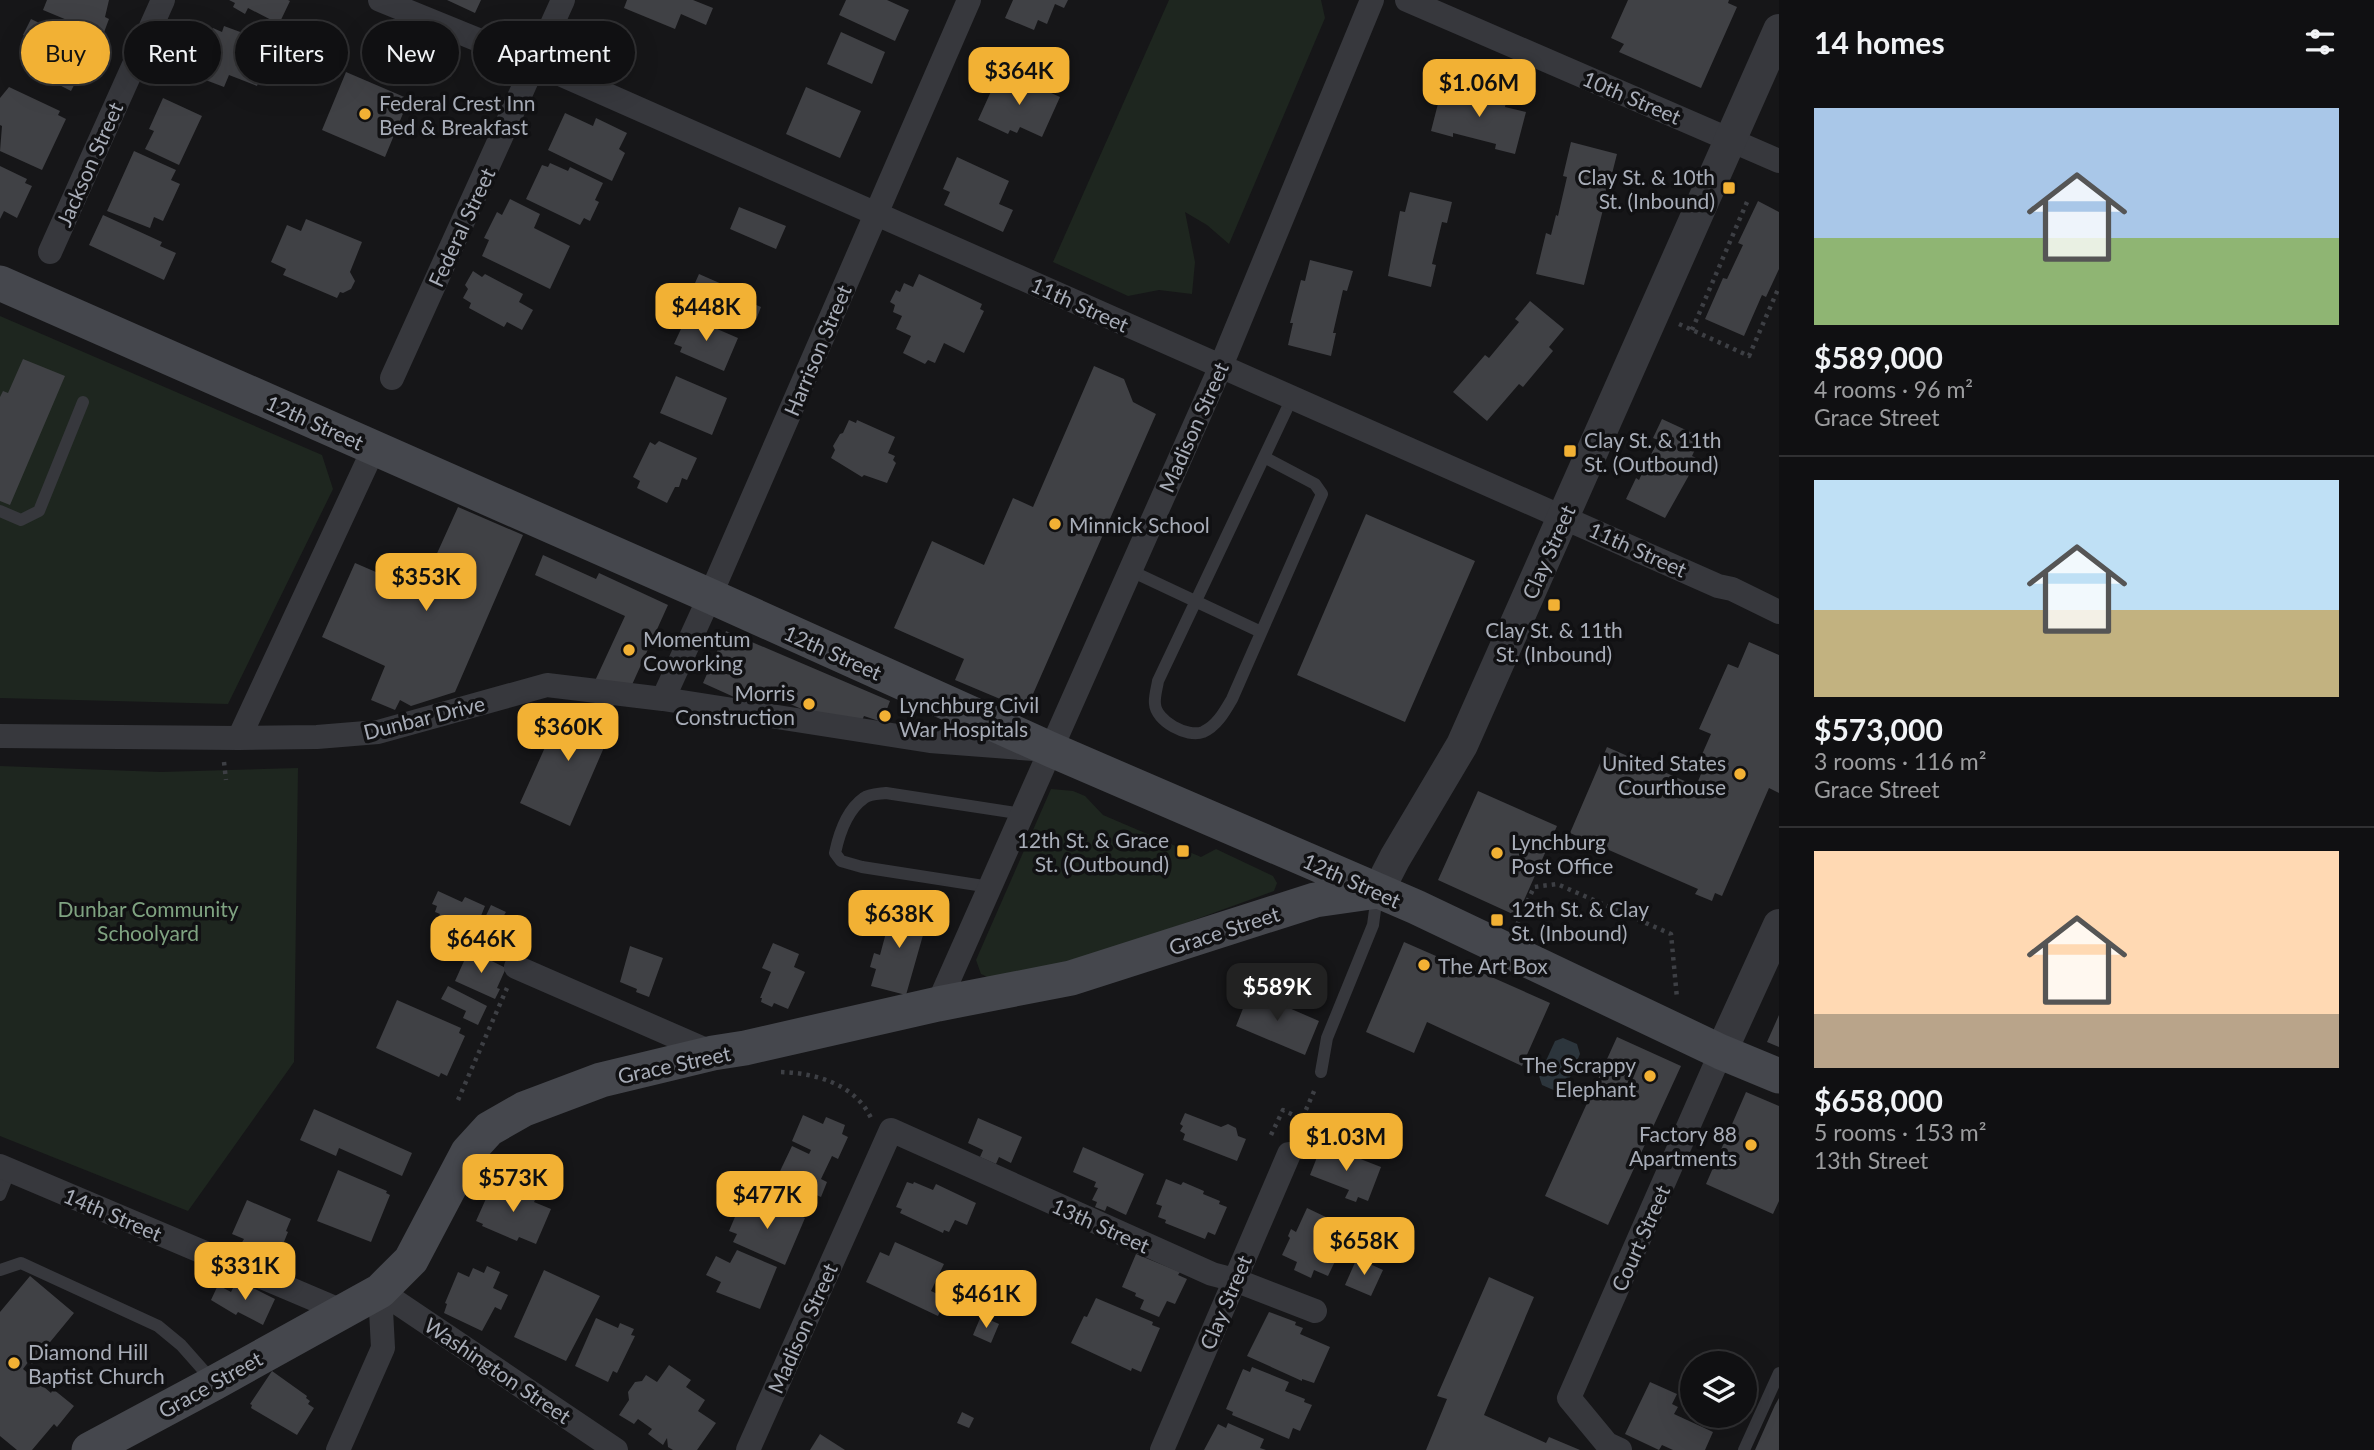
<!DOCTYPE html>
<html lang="en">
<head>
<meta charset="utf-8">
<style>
  body { margin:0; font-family:Lato,sans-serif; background:#19191b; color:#f1f3f6; height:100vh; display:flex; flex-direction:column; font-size:26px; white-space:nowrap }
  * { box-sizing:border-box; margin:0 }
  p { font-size:23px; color:#9c9d9f }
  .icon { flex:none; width:38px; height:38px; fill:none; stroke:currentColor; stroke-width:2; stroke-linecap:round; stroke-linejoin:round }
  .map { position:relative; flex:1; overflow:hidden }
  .drawer { display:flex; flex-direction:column; background:#101012; width:595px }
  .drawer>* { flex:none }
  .banner { position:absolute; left:21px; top:21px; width:665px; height:63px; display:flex; gap:14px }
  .fabs { position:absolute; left:1680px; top:1351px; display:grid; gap:14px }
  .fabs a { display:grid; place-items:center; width:77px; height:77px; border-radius:50%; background:#101012; box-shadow:0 7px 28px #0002,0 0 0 2px #303032; font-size:35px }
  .price { position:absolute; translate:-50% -60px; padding:0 16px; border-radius:14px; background:#f2b134; color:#111; font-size:23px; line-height:46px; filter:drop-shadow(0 2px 4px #0008) }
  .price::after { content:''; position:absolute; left:50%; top:42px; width:21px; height:16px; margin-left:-10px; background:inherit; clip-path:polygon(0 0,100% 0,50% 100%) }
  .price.selected { background:#222; color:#fff }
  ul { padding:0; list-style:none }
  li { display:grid; align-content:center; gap:14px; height:371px; padding:0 35px }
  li+li { border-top:2px solid #303032 }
  li span { display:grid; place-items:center; height:217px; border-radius:0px; color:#555 }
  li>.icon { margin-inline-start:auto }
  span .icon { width:126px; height:126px; fill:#fffc; stroke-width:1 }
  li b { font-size:30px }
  h2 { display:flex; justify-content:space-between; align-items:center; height:84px; padding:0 35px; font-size:30px }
  .chip { padding:0 24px; border-radius:32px; background:#101012; box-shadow:0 7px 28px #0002,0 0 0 2px #303032; font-size:24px; line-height:63px }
  .chip.selected { background:#f2b134; color:#111 }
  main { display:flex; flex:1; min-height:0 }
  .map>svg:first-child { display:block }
  .green { fill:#1e261f }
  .water { fill:#2c353c }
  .building { fill:#404145 }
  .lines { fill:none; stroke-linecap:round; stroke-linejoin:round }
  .path { stroke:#3d3f44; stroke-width:4.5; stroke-dasharray:3.5 5; stroke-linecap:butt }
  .service { stroke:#37383d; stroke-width:12 }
  .minor { stroke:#37383d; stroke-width:24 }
  .tertiary { stroke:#37383d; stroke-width:32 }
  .secondary { stroke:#45474d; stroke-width:35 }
  .poi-dot { fill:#f2b134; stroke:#111113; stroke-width:2.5 }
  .labels { text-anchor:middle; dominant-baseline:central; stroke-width:7; stroke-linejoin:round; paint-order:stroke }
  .street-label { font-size:21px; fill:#a8adb8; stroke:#111113 }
  .poi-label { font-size:21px; fill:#a8adb8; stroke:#111113; text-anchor:start }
  .park-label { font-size:21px; fill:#7fa381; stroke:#111113 }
</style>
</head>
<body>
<main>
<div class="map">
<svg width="1779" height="1450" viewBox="0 0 1779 1450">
  <rect width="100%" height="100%" fill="#161618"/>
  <path class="green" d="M1169 0H1321L1325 18 1229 244 1207 225 1185 212 1195 262 1192 294 1159 290 1128 296 1053 262Z
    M0 316 322 455 333 489 228 704 0 698Z
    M0 766 161 772 298 768 294 1062 188 1211 0 1136Z
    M1051 789 1073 791 1085 796 1103 815 1201 857 1216 849 1273 876 1277 883 1274 891 1122 946 996 981 981 974 976 960Z"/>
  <path class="water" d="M1563 1038 1577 1044 1580 1054 1565 1089 1558 1092 1542 1085 1539 1076 1555 1041Z"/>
  <path class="building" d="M47 0H109L105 17 109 19 103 35 43 10Z
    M229 0H288L290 1 279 24 248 8 245 14 233 7 235 3Z
    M447 0H481L475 13Z
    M627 0H693L713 8 706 25 681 14 675 29 624 8Z
    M846 0H887L909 10 895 41 839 15Z
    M1013 0H1068L1064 8 1055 4 1047 24 1038 20 1034 30 1005 18Z
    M1628 0H1729L1728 3 1737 7 1701 88 1619 52 1624 44 1611 38Z
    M31 19 58 32 62 28 86 40 76 60 85 64 71 91 28 69 33 60 24 55 33 40 23 35Z
    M224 26 243 33 241 40 270 51 257 86 229 75 224 87 195 76 213 28 222 32Z
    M841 32 885 52 872 84 827 64Z
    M290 52 310 61 300 82 281 73Z
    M346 72 409 99 385 157 322 130Z
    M998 76 1015 84 1018 78 1060 97 1042 137 1020 127 1017 133 1010 130 1008 134 978 120Z
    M9 87 60 111 58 115 66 119 42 170 0 151 2 126 0 125V98Z
    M806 87 861 111 840 158 786 134Z
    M1442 88 1463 94 1464 91 1506 102 1505 107 1526 112 1515 154 1495 149 1496 144 1453 133V137L1431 131Z
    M163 98 202 116 179 165 145 149 154 131 149 129Z
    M565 113 593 126 596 118 627 133 619 149 625 153 612 181 548 150Z
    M1571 142 1617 154 1584 285 1536 274 1546 233 1551 235 1556 215 1558 216 1567 177 1563 176Z
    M134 151 176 170 171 180 180 184 163 221 154 217 150 228 107 211Z
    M957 157 1009 181 999 204 1013 210 1003 232 944 205 950 192 943 189Z
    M550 163 568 171 570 167 603 183 595 200 599 202 590 221 584 218 580 225 526 199 542 165 548 167Z
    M0 166 27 179 25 183 32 186 17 218 4 211 0 219Z
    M1410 192 1452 202 1447 223 1442 222 1432 264 1436 265 1431 287 1388 276 1400 211 1405 212Z
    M510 199 540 214 534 228 570 246 550 289 482 256 489 240 484 238 497 212 502 215Z
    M1758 201 1779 212V269L1766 297 1762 295 1744 336 1705 319 1723 278 1727 279 1743 245 1738 243Z
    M739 207 786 226 776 249 730 229Z
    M103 215 162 242 160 246 176 253 164 280 89 245Z
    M306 219 362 242 350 272 355 281 351 289 343 293 340 292 337 298 283 275 286 269 271 262 287 225 301 231Z
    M1310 260 1353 271 1347 291 1343 290 1333 333H1336L1331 356 1288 345 1293 323H1290L1301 280 1305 281Z
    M473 271 482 277 485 274 523 294 519 302 533 310 522 330 507 322 504 327 469 308 471 303 463 298 468 289 465 285Z
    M699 274 749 296 747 301 761 307 756 320 747 316 742 329 699 311 702 305 688 299Z
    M919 274 982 304 980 309 984 311 964 353 944 343 935 363 928 360 925 364 903 353 911 336 896 329 902 316 893 312 895 305 890 302 896 290 900 292 904 283 913 287Z
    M1530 301 1564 329 1549 347 1553 351 1523 387 1519 384 1487 421 1453 392 1485 355 1489 358 1519 322 1515 319Z
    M687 316 738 338 724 371 680 352 682 347 674 344Z
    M23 359 65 376 10 505 0 501V397L3 391 8 393Z
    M1094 366 1124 379 1133 402 1156 414 1026 710 955 680 964 659 894 628 932 541 984 565 1013 498 1033 507Z
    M676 376 727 398 712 435 660 413Z
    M1662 419 1701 437 1692 456 1696 458 1688 477 1665 518 1626 499 1636 478 1639 480 1658 440 1653 438Z
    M849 420 856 423 857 420 895 437 888 453 895 456 893 460 896 463 887 483 864 475 862 477 831 458 835 450 833 446 840 434 843 433Z
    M659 441 697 458 687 480 682 478 679 487H675L667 503 637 488 640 481 633 477 650 442 655 445Z
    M458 507 523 535 455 692 411 706 400 700 395 710 371 700 385 666 322 637 355 563 420 591Z
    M1366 514 1475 561 1405 722 1297 675Z
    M543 555 596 579 599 573 668 605 631 687 594 683 625 616 535 575Z
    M726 631 890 701 882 722 864 716 860 725 831 722 761 691 754 706 703 683Z
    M1749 642 1779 655V793L1769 788 1722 896 1715 893 1712 901 1695 894 1698 889 1570 833 1607 747 1696 786 1706 762 1700 759 1711 734 1699 729 1728 664 1738 668Z
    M564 705 618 715 570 826 520 803Z
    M1478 791 1557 826 1517 916 1438 880Z
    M438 891 462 902 465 897 485 906 474 933 453 924 452 927 437 920 440 914 435 912 437 906 432 904Z
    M894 903 929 914 906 995 871 986 876 969 870 967 874 953 880 955Z
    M491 905 506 912 503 917 522 926 510 953 483 941 489 927 482 924Z
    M1404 942 1452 963 1453 960 1550 1003 1522 1066 1427 1022 1414 1053 1366 1032Z
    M773 943 799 954 794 967 805 972 788 1009 774 1003 772 1007 761 1002 762 998H760L771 972 762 968Z
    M630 946 663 958 649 997 636 992 637 989 620 982Z
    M469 950 506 968 497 988 500 989 495 999 455 981Z
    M448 986 487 1006 478 1025 463 1018 466 1011 441 999Z
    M1250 991 1319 1021 1305 1055 1236 1026Z
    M397 1000 461 1028 459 1033 465 1036 447 1076 441 1073 439 1077 376 1048Z
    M1779 1015V1047L1767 1042Z
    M1617 1037 1681 1066 1608 1225 1545 1196Z
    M1746 1092 1779 1106V1201L1773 1214 1706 1184Z
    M314 1109 412 1153 402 1176 339 1148 336 1156 300 1140Z
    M1185 1113 1221 1127 1228 1124 1236 1128 1238 1136 1246 1139 1237 1161 1183 1140 1185 1134 1180 1131 1183 1126 1180 1124Z
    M803 1115 823 1124 826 1117 845 1125 842 1134 848 1137 838 1159 832 1156 821 1179 827 1182 821 1197 814 1194 808 1207 771 1190 792 1146 809 1154 811 1150 792 1141Z
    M978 1118 1022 1137 1011 1163 999 1157 996 1164 980 1157 983 1150 968 1143Z
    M1327 1146 1381 1167 1368 1201 1358 1197 1356 1202 1345 1198 1349 1190 1310 1175 1321 1147 1326 1149Z
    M1083 1147 1144 1174 1126 1215 1107 1206 1105 1211 1095 1207 1097 1202 1092 1200 1098 1188 1094 1187 1096 1182 1073 1172Z
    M338 1170 387 1191 386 1193 390 1195 371 1242 317 1221Z
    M1166 1179 1181 1185 1183 1182 1204 1191 1203 1194 1220 1201 1219 1204 1227 1207 1215 1235 1208 1232 1205 1239 1165 1223 1166 1220 1158 1217 1162 1206 1156 1204Z
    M501 1182 536 1198 534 1202 551 1209 536 1244 519 1237 517 1241 482 1226 483 1224 476 1221 493 1183 500 1186Z
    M907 1182 913 1184 914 1182 933 1190 936 1184 976 1203 967 1225 955 1220 949 1232 944 1230 943 1233 900 1213 902 1209 896 1207Z
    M247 1200 291 1219 286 1231 288 1232 279 1254 267 1249 265 1254 241 1244 244 1239 232 1234Z
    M765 1201 805 1218 785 1265 733 1242 737 1234 729 1231 740 1205 760 1213Z
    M1307 1208 1332 1220 1322 1242 1340 1251 1328 1276 1314 1270 1311 1278 1294 1270 1297 1262 1282 1255 1290 1238 1288 1236 1291 1229 1296 1232Z
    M895 1242 944 1264 931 1291 946 1298 938 1316 866 1282 880 1252 889 1256Z
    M737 1250 777 1267 760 1309 716 1292 721 1282 706 1275 716 1256 730 1263Z
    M1136 1254 1180 1272 1178 1275 1187 1279 1175 1304 1167 1301 1159 1317 1140 1309 1144 1300 1135 1296 1136 1293 1122 1287Z
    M1357 1258 1383 1270 1371 1296 1345 1285Z
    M487 1266 500 1272 493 1288 508 1295 501 1310 495 1307 482 1331 444 1313 447 1304 445 1303 458 1272 469 1277 473 1268 484 1273Z
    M544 1270 600 1296 566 1361 514 1337Z
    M30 1276 74 1313 32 1364 29 1361 23 1369 51 1393 53 1389 74 1406 57 1427 54 1424 32 1450H17L0 1436V1312Z
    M1489 1277 1534 1297 1484 1415 1546 1443 1549 1437 1580 1450H1426L1447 1399 1437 1396Z
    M237 1280 275 1299 263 1325 238 1312 236 1315 211 1300 218 1285 231 1292Z
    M1096 1298 1153 1322 1152 1325 1160 1328 1141 1372 1132 1368 1131 1371 1071 1343 1084 1316 1087 1317Z
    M1269 1312 1296 1322 1295 1325 1303 1328 1300 1334 1330 1347 1314 1383 1302 1379V1381L1247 1356Z
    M981 1316 999 1324 991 1343 973 1335Z
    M596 1318 618 1328 620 1323 634 1329 631 1335 635 1336 617 1373 613 1371 608 1382 575 1366Z
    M669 1365 691 1380 686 1387 705 1400 698 1411 716 1423 697 1450H673L668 1447 667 1438 663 1445 648 1434 652 1429 638 1419 634 1424 619 1415 629 1400 628 1392 635 1382 642 1381 646 1375 657 1382Z
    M1252 1367 1289 1382 1285 1391 1305 1399 1304 1402 1312 1405 1300 1431 1293 1428 1289 1439 1232 1415 1233 1412 1226 1409 1243 1369 1250 1372Z
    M272 1371 307 1396 306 1398 310 1401 308 1404 314 1408 297 1435 251 1408 252 1405 250 1404Z
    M1650 1382 1677 1394 1672 1404 1678 1407 1674 1414 1713 1432 1705 1450H1673L1662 1445 1659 1450 1625 1434Z
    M1779 1398V1450H1755L1775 1405Z
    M962 1412 974 1418 969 1428 957 1423Z
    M1228 1423 1264 1439 1260 1448 1266 1450H1204L1218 1424 1226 1428Z
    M820 1434 845 1450H810Z"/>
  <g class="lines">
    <path class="path" d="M1679 324 1749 356 1779 287
      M1692 330 1747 202
      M224 762 226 780
      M1517 925 1534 887 1557 884 1671 934 1677 998
      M781 1072C815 1073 855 1084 871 1118
      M458 1100 507 988
      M1271 1135 1283 1110 1302 1119
      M1311 1147 1320 1128 1302 1119 1315 1089"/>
    <path class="service" d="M1264 457 1315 484 1322 494 1232 699C1225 711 1217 726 1203 732 1187 738 1156 721 1155 704 1154 697 1157 688 1158 681L1292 398
      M0 511 21 520 39 511 83 402
      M1129 570 1261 632
      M990 887 862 867 841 861 835 853C839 834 847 810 864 798 869 794 879 794 886 793L1023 814
      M1321 1072 1327 1038 1373 925 1377 895
      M0 1195 10 1170
      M0 1270 21 1263 158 1326 181 1345 212 1380
      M1744 1450 1779 1373"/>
    <path class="minor" d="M380 0 535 63 1718 586 1732 589 1779 612
      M1407 0 1779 161
      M50 252 163 0
      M392 378 563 0
      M663 699 710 596 969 0
      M0 736 239 738 317 737 378 732 547 685 663 699 930 741 1034 749
      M239 738 374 448
      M516 967 713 1053
      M938 1004 1221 366 1372 0
      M0 1166 342 1311
      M380 1291 616 1450
      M338 1450 383 1348 380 1291
      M748 1450 891 1130 1212 1274 1235 1280 1315 1311
      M1162 1450 1289 1154
      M1620 1450 1607 1444 1569 1398 1721 1052"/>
    <path class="tertiary" d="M1378 891 1395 858 1462 745 1779 30
      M1721 1052 1779 925"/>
    <path class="secondary" d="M0 283 710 596 1052 750 1416 907 1721 1052 1779 1076
      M89 1450 214 1383 380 1291 411 1260 468 1152 489 1129 524 1109 601 1080 713 1053 745 1048 938 1004 1071 978 1315 900 1378 891"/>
  </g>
  <g class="poi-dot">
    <circle cx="365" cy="114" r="7"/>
    <rect x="1722" y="181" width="14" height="14" rx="3.5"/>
    <rect x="1563" y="444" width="14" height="14" rx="3.5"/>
    <circle cx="1055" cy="524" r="7"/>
    <rect x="1547" y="598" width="14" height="14" rx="3.5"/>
    <circle cx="629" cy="650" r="7"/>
    <circle cx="809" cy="704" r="7"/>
    <circle cx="885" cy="716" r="7"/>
    <circle cx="1740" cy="774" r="7"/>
    <rect x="1176" y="844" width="14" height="14" rx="3.5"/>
    <circle cx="1497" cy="853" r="7"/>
    <rect x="1490" y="913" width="14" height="14" rx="3.5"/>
    <circle cx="1424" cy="965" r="7"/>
    <circle cx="1650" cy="1076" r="7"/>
    <circle cx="1751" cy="1145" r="7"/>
    <circle cx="14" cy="1363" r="7"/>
  </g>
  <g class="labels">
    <g class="street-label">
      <text transform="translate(1632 97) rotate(23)">10th Street</text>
      <text transform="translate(89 164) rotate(-66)">Jackson Street</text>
      <text transform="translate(461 227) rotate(-65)">Federal Street</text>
      <text transform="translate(1080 304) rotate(24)">11th Street</text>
      <text transform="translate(817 350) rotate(-67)">Harrison Street</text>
      <text transform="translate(315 422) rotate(24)">12th Street</text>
      <text transform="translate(1193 427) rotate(-66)">Madison Street</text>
      <text transform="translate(1638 549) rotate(24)">11th Street</text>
      <text transform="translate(1548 552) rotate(-66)">Clay Street</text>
      <text transform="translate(833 652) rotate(24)">12th Street</text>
      <text transform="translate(424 717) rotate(-14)">Dunbar Drive</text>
      <text transform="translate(1352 880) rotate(24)">12th Street</text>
      <text transform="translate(1224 930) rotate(-18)">Grace Street</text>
      <text transform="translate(674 1064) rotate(-12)">Grace Street</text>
      <text transform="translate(113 1214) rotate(23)">14th Street</text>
      <text transform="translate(1101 1225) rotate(24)">13th Street</text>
      <text transform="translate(1640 1238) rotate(-66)">Court Street</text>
      <text transform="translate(1225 1302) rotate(-67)">Clay Street</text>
      <text transform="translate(802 1328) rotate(-66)">Madison Street</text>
      <text transform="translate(498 1370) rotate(34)">Washington Street</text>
      <text transform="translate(210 1384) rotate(-29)">Grace Street</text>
    </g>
    <g class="poi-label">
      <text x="379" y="102">Federal Crest Inn<tspan x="379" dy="24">Bed &amp; Breakfast</tspan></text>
      <text x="1715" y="176" text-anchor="end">Clay St. &amp; 10th<tspan x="1715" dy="24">St. (Inbound)</tspan></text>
      <text x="1584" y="439">Clay St. &amp; 11th<tspan x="1584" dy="24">St. (Outbound)</tspan></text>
      <text x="1069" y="524">Minnick School</text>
      <text x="1554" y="629" text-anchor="middle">Clay St. &amp; 11th<tspan x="1554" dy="24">St. (Inbound)</tspan></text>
      <text x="643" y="638">Momentum<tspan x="643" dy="24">Coworking</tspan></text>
      <text x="795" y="692" text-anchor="end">Morris<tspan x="795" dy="24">Construction</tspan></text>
      <text x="899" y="704">Lynchburg Civil<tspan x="899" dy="24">War Hospitals</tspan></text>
      <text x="1726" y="762" text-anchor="end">United States<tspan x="1726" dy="24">Courthouse</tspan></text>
      <text x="1169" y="839" text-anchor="end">12th St. &amp; Grace<tspan x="1169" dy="24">St. (Outbound)</tspan></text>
      <text x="1511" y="841">Lynchburg<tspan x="1511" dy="24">Post Office</tspan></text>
      <text x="1511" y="908">12th St. &amp; Clay<tspan x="1511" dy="24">St. (Inbound)</tspan></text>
      <text x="1438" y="965">The Art Box</text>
      <text x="1636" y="1064" text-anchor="end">The Scrappy<tspan x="1636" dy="24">Elephant</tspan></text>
      <text x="1737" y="1133" text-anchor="end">Factory 88<tspan x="1737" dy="24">Apartments</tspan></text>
      <text x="28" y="1351">Diamond Hill<tspan x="28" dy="24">Baptist Church</tspan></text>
    </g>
    <g class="park-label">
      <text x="148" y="908">Dunbar Community<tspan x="148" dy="24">Schoolyard</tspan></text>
    </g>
  </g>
</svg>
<div class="fabs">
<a><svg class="icon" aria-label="layers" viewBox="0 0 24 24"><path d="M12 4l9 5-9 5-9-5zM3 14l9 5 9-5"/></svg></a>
</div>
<b class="price" style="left:1019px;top:107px">$364K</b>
<b class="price" style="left:1479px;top:119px">$1.06M</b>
<b class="price" style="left:706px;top:343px">$448K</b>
<b class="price" style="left:426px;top:613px">$353K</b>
<b class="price" style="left:568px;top:763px">$360K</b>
<b class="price" style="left:899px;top:950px">$638K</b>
<b class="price" style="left:481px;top:975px">$646K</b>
<b class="price selected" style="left:1277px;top:1023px">$589K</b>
<b class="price" style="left:1346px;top:1173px">$1.03M</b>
<b class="price" style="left:513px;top:1214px">$573K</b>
<b class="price" style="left:767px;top:1231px">$477K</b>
<b class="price" style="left:1364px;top:1277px">$658K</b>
<b class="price" style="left:245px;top:1302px">$331K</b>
<b class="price" style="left:986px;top:1330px">$461K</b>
<div class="banner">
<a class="chip selected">Buy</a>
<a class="chip">Rent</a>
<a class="chip">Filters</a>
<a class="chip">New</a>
<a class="chip">Apartment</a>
</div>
</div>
<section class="drawer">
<h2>14 homes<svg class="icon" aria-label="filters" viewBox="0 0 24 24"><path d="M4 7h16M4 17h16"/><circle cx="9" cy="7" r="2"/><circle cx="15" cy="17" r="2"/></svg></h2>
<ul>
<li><span style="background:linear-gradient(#a9c7e8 60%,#8fb573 0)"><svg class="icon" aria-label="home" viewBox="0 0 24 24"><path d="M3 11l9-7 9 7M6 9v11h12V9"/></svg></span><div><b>$589,000</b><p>4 rooms · 96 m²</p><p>Grace Street</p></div></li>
<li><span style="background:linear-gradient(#bfe0f5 60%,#c2b280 0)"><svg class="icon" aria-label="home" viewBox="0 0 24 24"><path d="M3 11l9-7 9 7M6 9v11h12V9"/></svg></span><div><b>$573,000</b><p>3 rooms · 116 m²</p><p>Grace Street</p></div></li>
<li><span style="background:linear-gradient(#ffd9b3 75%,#b9a48a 0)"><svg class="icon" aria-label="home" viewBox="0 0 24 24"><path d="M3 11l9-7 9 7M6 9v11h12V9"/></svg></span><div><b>$658,000</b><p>5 rooms · 153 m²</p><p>13th Street</p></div></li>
</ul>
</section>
</main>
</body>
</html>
